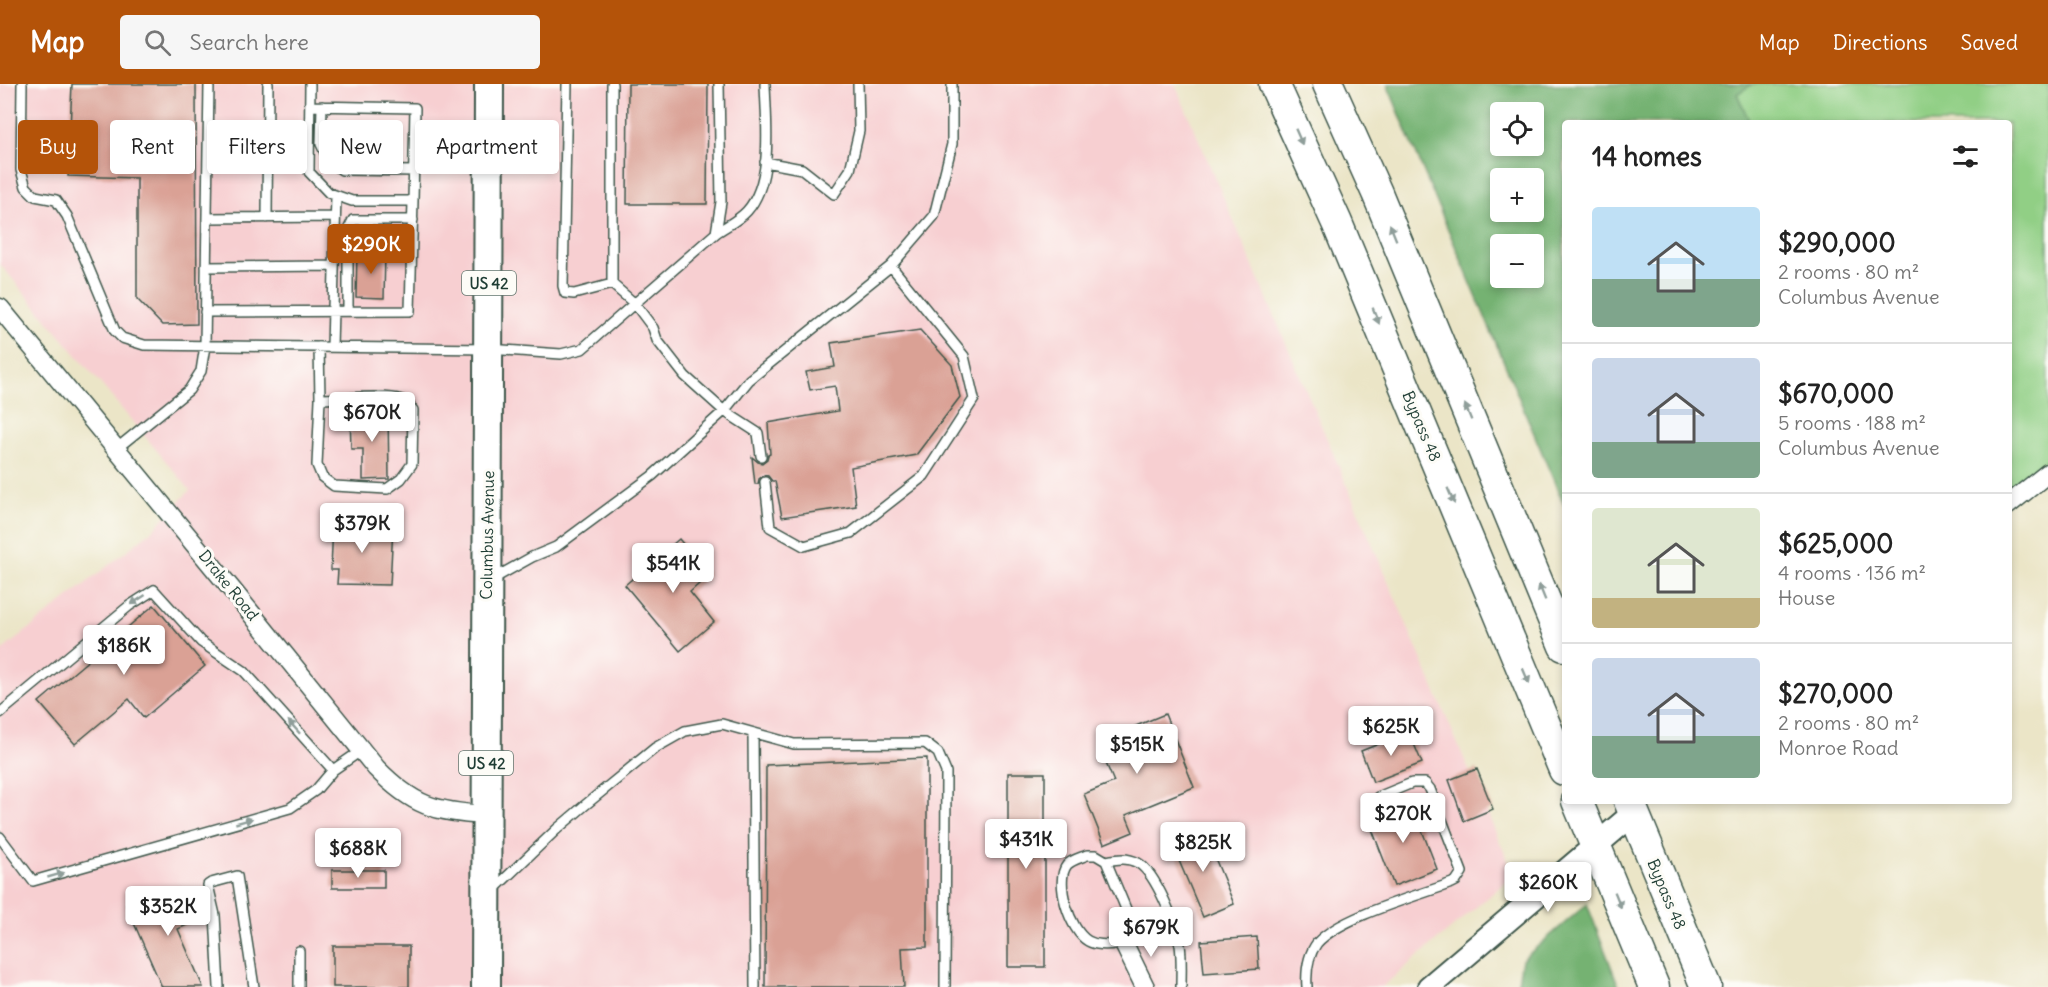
<!DOCTYPE html>
<html lang="en">
<head>
<meta charset="utf-8">
<style>
  body { margin:0; font-family:Delius,sans-serif; background:#f6f6f6; color:#222; height:100vh; display:flex; flex-direction:column; font-size:22px; white-space:nowrap }
  * { box-sizing:border-box; margin:0 }
  p { font-size:20px; color:#767676 }
  .icon { flex:none; width:33px; height:33px; fill:none; stroke:currentColor; stroke-width:2; stroke-linecap:round; stroke-linejoin:round }
  .map { position:relative; flex:1; overflow:hidden }
  .details { position:absolute; left:1562px; top:36px; width:450px; height:684px; display:flex; flex-direction:column; background:#fff; border-radius:6px; box-shadow:0 3px 9px #0003 }
  .details>* { flex:none }
  .top-card { position:absolute; left:18px; top:36px; width:570px; height:54px; display:flex; gap:12px }
  .tools { position:absolute; left:1490px; top:18px; display:grid; gap:12px }
  .tools a { display:grid; place-items:center; width:54px; height:54px; border-radius:6px; background:#fff; box-shadow:0 3px 9px #0003; font-size:30px }
  .price { position:absolute; translate:-50% -51px; padding:0 14px; border-radius:6px; background:#fff; color:#222; font-size:20px; line-height:39px; filter:drop-shadow(0 2px 3px #0008) }
  .price::after { content:''; position:absolute; left:50%; top:36px; width:18px; height:14px; margin-left:-9px; background:inherit; clip-path:polygon(0 0,100% 0,50% 100%) }
  .price.selected { background:#b45309; color:#fff }
  ul { padding:0; list-style:none }
  li { display:flex; align-items:center; gap:18px; height:150px; padding:0 30px }
  li+li { border-top:2px solid #e0e0e0 }
  li span { display:grid; place-items:center; flex:none; width:168px; height:120px; border-radius:6px; color:#555 }
  li>.icon { margin-inline-start:auto }
  span .icon { width:72px; height:72px; fill:#fffc; stroke-width:1 }
  li b { font-size:26px }
  h2 { display:flex; justify-content:space-between; align-items:center; height:72px; padding:0 30px; font-size:26px }
  .pill { padding:0 21px; border-radius:6px; background:#fff; box-shadow:0 3px 9px #0003; font-size:21px; line-height:54px }
  .pill.selected { background:#b45309; color:#fff }
  header { display:flex; align-items:center; gap:36px; box-sizing:border-box; height:84px; padding:0 30px; background:#b45309; color:#fff }
  header strong { font-size:28px }
  nav { display:flex; gap:33px; margin-inline-start:auto; font-size:21px }
  .search { width:420px; height:54px; background:#f6f6f6; display:flex; align-items:center; gap:15px; box-sizing:border-box; padding:0 21px; border-radius:6px; color:#767676; font-size:22px }
  .map>svg:first-child { display:block }
  .built { fill:#f7cfd1 }
  .green { fill:#91cf85; stroke:#58865c; stroke-width:1.5 }
  .forest { fill:#74b272; stroke:#4a7853; stroke-width:1.5; fill-rule:evenodd }
  .building { fill:#daa195 }
  .lines { fill:none; stroke-linecap:round; stroke-linejoin:round }
  .service-casing { stroke:#3e564a; stroke-width:12 }
  .minor-casing { stroke:#3e564a; stroke-width:21 }
  .tertiary-casing { stroke:#3e564a; stroke-width:26 }
  .primary-casing { stroke:#3e564a; stroke-width:32 }
  .trunk-casing { stroke:#3e564a; stroke-width:33 }
  .service { stroke:#fff; stroke-width:9 }
  .minor { stroke:#fff; stroke-width:18 }
  .tertiary { stroke:#fff; stroke-width:22 }
  .primary { stroke:#fff; stroke-width:28 }
  .trunk { stroke:#fff; stroke-width:30 }
  .oneway { fill:#8f9e9a }
  .labels { text-anchor:middle; dominant-baseline:central; stroke-width:6; stroke-linejoin:round; paint-order:stroke }
  .shield { fill:#fdfcf7; stroke:#62766e; stroke-width:1.5 }
  .shield-label { font-size:15px; font-weight:bold; fill:#1f3d34 }
  .street-label { font-size:16px; fill:#1f3d34; stroke:#fdfcf7 }
</style>
</head>
<body>
<header>
<strong>Map</strong>
<div class="search"><svg class="icon" aria-label="search" viewBox="0 0 24 24"><circle cx="10" cy="10" r="6"/><path d="M15 15l6 6"/></svg>Search here</div>
<nav><a>Map</a><a>Directions</a><a>Saved</a></nav>
</header>
<div class="map">
<svg width="2048" height="903" viewBox="0 0 2048 903">
  <rect width="100%" height="100%" fill="#fdfcf7"/>
  <filter id="ink" filterUnits="userSpaceOnUse"><feTurbulence type="fractalNoise" baseFrequency=".0167" numOctaves="2"/><feDisplacementMap in="SourceGraphic" scale="12" xChannelSelector="R" yChannelSelector="G"/><feConvolveMatrix kernelMatrix="1 2 1 2 8 2 1 2 1" color-interpolation-filters="sRGB"/></filter>
  <filter id="wash" filterUnits="userSpaceOnUse"><feTurbulence type="fractalNoise" baseFrequency=".008" numOctaves="4" result="noise"/><feDisplacementMap in="SourceGraphic" scale="24" xChannelSelector="R" yChannelSelector="G"/><feGaussianBlur stdDeviation="1.35" result="paint"/><feColorMatrix in="noise" values="0 0 0 0 0 0 0 0 0 0 0 0 0 0 0 0 0 1.4 0 .05"/><feComposite in="paint" operator="in"/></filter>
  <g filter="url(#wash)">
    <rect width="100%" height="100%" fill="#ebe5c7"/>
    <path class="built" d="M0 0H1175L1514 791 1382 903H0V568L154 445 190 406 0 180Z"/>
    <path class="green" d="M1752 0H2048V378L2009 409 2008 39H1750L1737 10Z"/>
    <path class="forest" d="M1387 0H1752L1737 10 1750 39H1564V421ZM1500 28H1533V62H1500ZM1500 94H1533V128H1500ZM1500 160H1533V194H1500Z
      M1587 820 1619 903H1517L1522 876Z"/>
    <g id="blocks">
      <path class="building" d="M72 0H196L197 240 162 241 137 215V94L68 92Z
        M628 0H708L707 120H627Z
        M357 168 385 169 384 214 356 213Z
        M920 246 952 281 960 313 916 371 851 383 856 422 782 433 775 397H772L768 392 764 391 759 395 758 400H755L752 373 758 378 762 379 767 375 768 371 770 370 768 339 838 327 835 302 810 306 806 288 835 283 831 259Z
        M388 329 389 395 363 396V365H351L350 330Z
        M333 440 393 443 390 501 337 500 338 486H331Z
        M679 455 709 491 690 508 714 538 680 567 625 501Z
        M154 521 205 582 144 634 129 615 75 660 39 618Z
        M1165 630 1194 703 1126 731 1133 748 1104 760 1084 710 1114 698 1097 658Z
        M1409 648 1422 679 1373 698 1361 667Z
        M927 674V863L902 864 904 903H765L766 681Z
        M1477 685 1493 725 1464 737 1449 696Z
        M1008 689H1045V883H1008Z
        M1411 718 1437 785 1394 802 1368 735Z
        M1203 745 1234 820 1203 833 1171 758Z
        M332 786H384V804H332Z
        M161 806 169 825 202 811 208 831 178 845 203 903H162L126 821Z
        M1257 853 1259 885 1204 889 1201 857Z
        M333 862H409V903H333Z"/>
    </g>
  </g>
  <g filter="url(#ink)">
    <use href="#blocks" fill-opacity="0" stroke="#3e564a" stroke-width="1.5"/>
    <g class="lines">
      <g class="service-casing">
        <path id="service" d="M22 0 21 86 26 103 35 112 56 116 67 132 115 247 122 254 144 261 489 265 561 270 582 265 716 149 721 118 719 0
          M567 0 563 202 565 209 574 210 612 200 635 220 653 244 657 256 685 292 724 327 758 349 761 372
          M310 22 415 24 413 117H352L329 109 309 88 310 0
          M322 22 321 60 329 77 342 86 414 87
          M765 78 802 85 834 110 850 86 859 47 858 0
          M207 134 335 133
          M267 134 268 0
          M716 149C726 142 739 136 747 127 774 97 766 38 765 0
          M206 183 334 182
          M612 200V0
          M348 227V146L353 136H413
          M205 228 410 227 413 117
          M319 263 320 315 317 381 322 393 334 402 387 405 401 395 412 380 413 326C410 322 407 318 402 316 386 310 340 315 320 315
          M332 263 336 112
          M116 365 189 306 201 287 205 262 209 0
          M765 398 770 443 804 462 851 449 924 392 974 315 964 272 891 182
          M491 496 532 473 556 463 652 392 724 327 749 296 891 182 934 132 952 60V0
          M0 629 129 522 154 506 201 558 244 587 333 686
          M753 649 755 903
          M0 753 33 797 290 724 316 706 333 686 362 666
          M1087 771H1096L1106 777 1126 825 1124 860C1112 860 1099 863 1088 857 1070 847 1054 797 1067 781 1071 776 1080 774 1087 771Z
          M1106 777C1117 775 1127 773 1138 779 1156 789 1176 841 1180 861 1182 875 1181 889 1181 903
          M492 807 557 745 584 722 655 664 685 647 722 640 794 660 925 659 938 669 946 688 945 903
          M299 867V903
          M219 903 215 831 208 801 211 799 237 792 254 903
          M1307 903C1306 889 1308 871 1317 859 1340 833 1417 812 1452 799L1456 797 1462 788 1430 705 1425 699H1412L1378 713"/>
      </g>
      <g class="minor-casing">
        <path id="minor" d="M0 224 233 507 376 684C413 722 435 728 486 731
          M2008 421 2048 389
          M1124 860 1145 903"/>
      </g>
      <g class="tertiary-casing">
        <path id="tertiary" d="M1429 903 1634 729"/>
      </g>
      <g class="primary-casing">
        <path id="primary" d="M486 903 489 0"/>
      </g>
      <g class="trunk-casing">
        <path id="trunk" d="M1274 0 1337 139 1564 686
          M1328 0 1377 109 1564 562
          M1577 717 1654 903
          M1629 717 1706 903"/>
      </g>
      <use href="#service" class="service"/>
      <use href="#minor" class="minor"/>
      <use href="#tertiary" class="tertiary"/>
      <use href="#primary" class="primary"/>
      <use href="#trunk" class="trunk"/>
    </g>
    <defs><path id="oneway-solid" d="M-6-.8H1V-3.2L6.5 0L1 3.2V.8H-6Z" transform="scale(1.5)"/></defs>
    <g class="oneway">
      <use href="#oneway-solid" transform="translate(1299 53) rotate(66)"/>
      <use href="#oneway-solid" transform="translate(1393 148) rotate(-112)"/>
      <use href="#oneway-solid" transform="translate(1376 232) rotate(68)"/>
      <use href="#oneway-solid" transform="translate(1468 328) rotate(-112)"/>
      <use href="#oneway-solid" transform="translate(1451 412) rotate(67)"/>
      <use href="#oneway-solid" transform="translate(1542 508) rotate(-112)"/>
      <use href="#oneway-solid" transform="translate(138 516) rotate(147)"/>
      <use href="#oneway-solid" transform="translate(1526 592) rotate(67)"/>
      <use href="#oneway-solid" transform="translate(294 643) rotate(-132)"/>
      <use href="#oneway-solid" transform="translate(244 737) rotate(-16)"/>
      <use href="#oneway-solid" transform="translate(56 791) rotate(-16)"/>
      <use href="#oneway-solid" transform="translate(1618 816) rotate(68)"/>
    </g>
  </g>
  <g class="labels">
    <g class="shield">
      <rect x="462" y="187" width="54" height="24" rx="4.5"/>
      <rect x="459" y="667" width="54" height="24" rx="4.5"/>
    </g>
    <g class="shield-label">
      <text x="489" y="199">US 42</text>
      <text x="486" y="679">US 42</text>
    </g>
    <g class="street-label">
      <text transform="translate(1422 342) rotate(67)">Bypass 48</text>
      <text transform="translate(487 451) rotate(-89)">Columbus Avenue</text>
      <text transform="translate(229 501) rotate(51)">Drake Road</text>
      <text transform="translate(1667 810) rotate(67)">Bypass 48</text>
    </g>
  </g>
</svg>
<div class="tools">
<a><svg class="icon" aria-label="locate" viewBox="0 0 24 24"><circle cx="12" cy="12" r="6"/><path d="M12 2v4M12 18v4M2 12h4M18 12h4"/></svg></a>
<a>+</a>
<a>−</a>
</div>
<b class="price selected" style="left:371px;top:191px">$290K</b>
<b class="price" style="left:372px;top:359px">$670K</b>
<b class="price" style="left:362px;top:470px">$379K</b>
<b class="price" style="left:673px;top:510px">$541K</b>
<b class="price" style="left:124px;top:592px">$186K</b>
<b class="price" style="left:1391px;top:673px">$625K</b>
<b class="price" style="left:1137px;top:691px">$515K</b>
<b class="price" style="left:1403px;top:760px">$270K</b>
<b class="price" style="left:1026px;top:786px">$431K</b>
<b class="price" style="left:1203px;top:789px">$825K</b>
<b class="price" style="left:358px;top:795px">$688K</b>
<b class="price" style="left:1548px;top:829px">$260K</b>
<b class="price" style="left:168px;top:853px">$352K</b>
<b class="price" style="left:1151px;top:874px">$679K</b>
<div class="top-card">
<a class="pill selected">Buy</a>
<a class="pill">Rent</a>
<a class="pill">Filters</a>
<a class="pill">New</a>
<a class="pill">Apartment</a>
</div>
<section class="details">
<h2>14 homes<svg class="icon" aria-label="filters" viewBox="0 0 24 24"><path d="M4 7h16M4 17h16"/><circle cx="9" cy="7" r="2"/><circle cx="15" cy="17" r="2"/></svg></h2>
<ul>
<li><span style="background:linear-gradient(#bfe0f5 60%,#7fa58c 0)"><svg class="icon" aria-label="home" viewBox="0 0 24 24"><path d="M3 11l9-7 9 7M6 9v11h12V9"/></svg></span><div><b>$290,000</b><p>2 rooms · 80 m²</p><p>Columbus Avenue</p></div></li>
<li><span style="background:linear-gradient(#c9d6e8 70%,#7fa58c 0)"><svg class="icon" aria-label="home" viewBox="0 0 24 24"><path d="M3 11l9-7 9 7M6 9v11h12V9"/></svg></span><div><b>$670,000</b><p>5 rooms · 188 m²</p><p>Columbus Avenue</p></div></li>
<li><span style="background:linear-gradient(#dfe7d0 75%,#c2b280 0)"><svg class="icon" aria-label="home" viewBox="0 0 24 24"><path d="M3 11l9-7 9 7M6 9v11h12V9"/></svg></span><div><b>$625,000</b><p>4 rooms · 136 m²</p><p>House</p></div></li>
<li><span style="background:linear-gradient(#c9d6e8 65%,#7fa58c 0)"><svg class="icon" aria-label="home" viewBox="0 0 24 24"><path d="M3 11l9-7 9 7M6 9v11h12V9"/></svg></span><div><b>$270,000</b><p>2 rooms · 80 m²</p><p>Monroe Road</p></div></li>
</ul>
</section>
</div>
</body>
</html>
